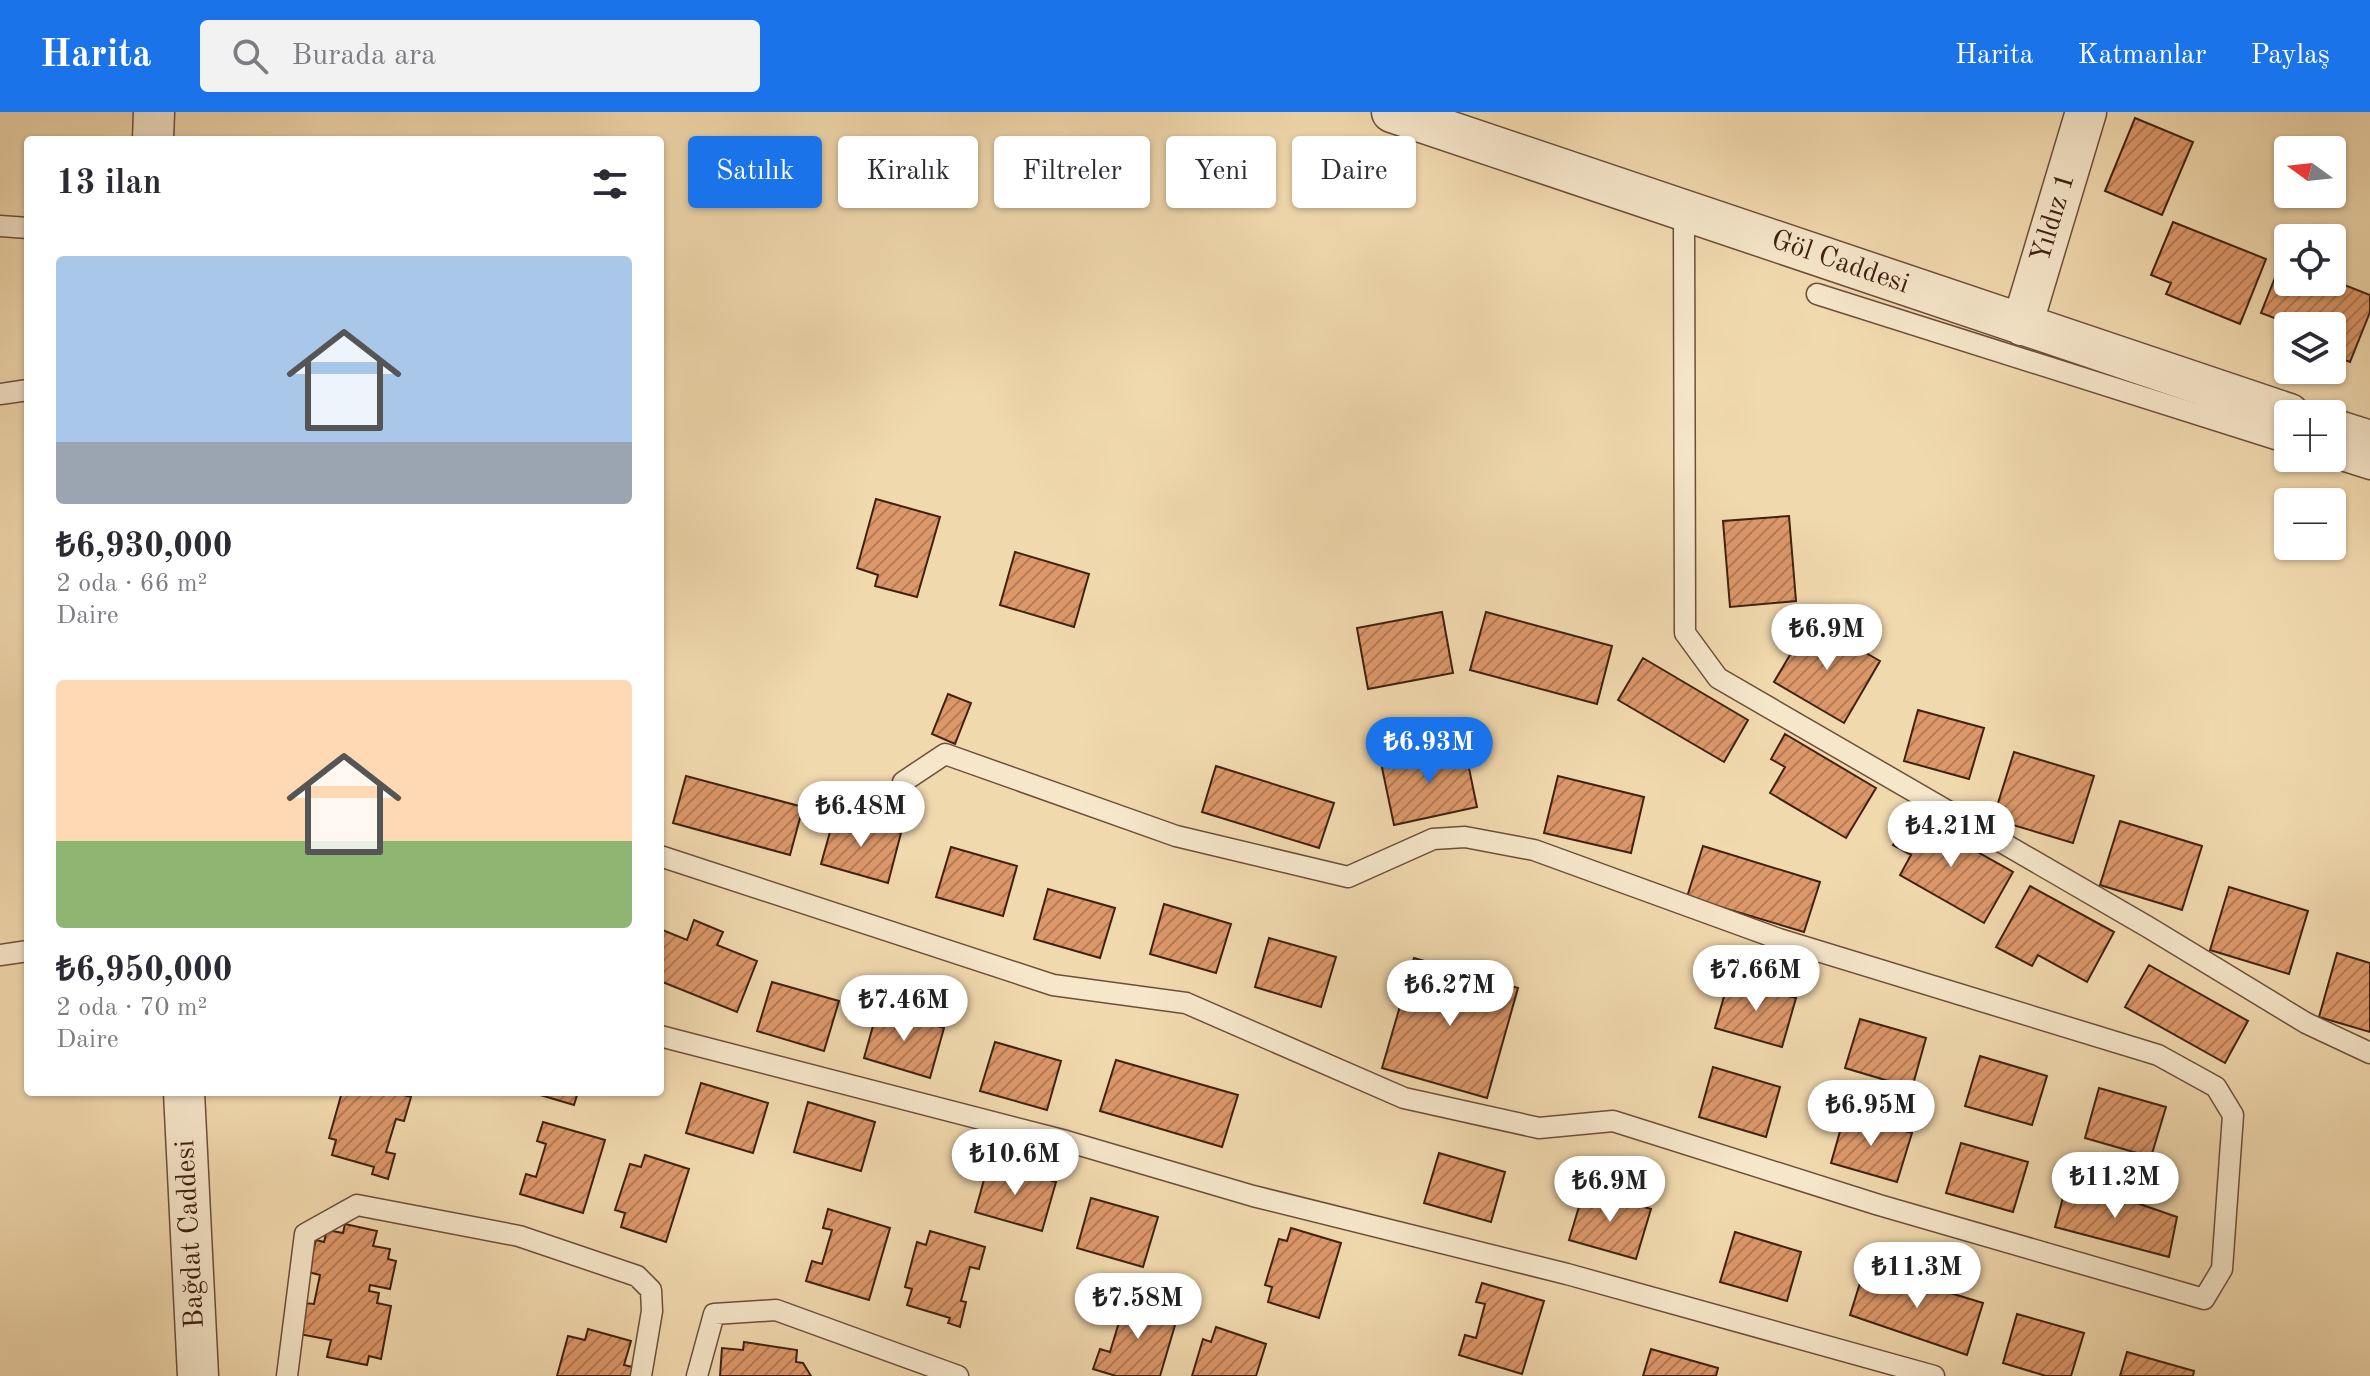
<!DOCTYPE html>
<html lang="tr">
<head>
<meta charset="utf-8">
<style>
  body { margin:0; font-family:"Old Standard TT",serif; background:#f2f2f3; color:#2b2b33; height:100vh; display:flex; flex-direction:column; font-size:30px; white-space:nowrap }
  * { box-sizing:border-box; margin:0 }
  p { font-size:26px; color:#7c7c81 }
  .icon { flex:none; width:44px; height:44px; fill:none; stroke:currentColor; stroke-width:2; stroke-linecap:round; stroke-linejoin:round }
  .map { position:relative; flex:1; overflow:hidden }
  .details { position:absolute; left:24px; top:24px; width:640px; height:960px; display:flex; flex-direction:column; background:#fff; border-radius:8px; box-shadow:0 2px 6px #0004 }
  .details>* { flex:none }
  .hud { position:absolute; left:688px; top:24px; width:760px; height:72px; display:flex; gap:16px }
  .needle { width:52px; rotate:285deg }
  .controls { position:absolute; left:2274px; top:24px; display:grid; gap:16px }
  .controls a { display:grid; place-items:center; width:72px; height:72px; border-radius:8px; background:#fff; box-shadow:0 2px 6px #0004; font-size:40px }
  .price { position:absolute; translate:-50% -68px; padding:0 18px; border-radius:28px; background:#fff; color:#222; font-size:26px; line-height:52px; filter:drop-shadow(0 2px 4px #0008) }
  .price::after { content:''; position:absolute; left:50%; top:48px; width:24px; height:18px; margin-left:-12px; background:inherit; clip-path:polygon(0 0,100% 0,50% 100%) }
  .price.on { background:#1a73e8; color:#fff }
  ul { padding:0; list-style:none }
  li { display:grid; align-content:center; gap:16px; height:424px; padding:0 32px }
  li span { display:grid; place-items:center; height:248px; border-radius:8px; color:#555 }
  li>.icon { margin-inline-start:auto }
  span .icon { width:144px; height:144px; fill:#fffc; stroke-width:1 }
  li b { font-size:34px }
  h2 { display:flex; justify-content:space-between; align-items:center; height:96px; padding:0 32px; font-size:34px }
  .tag { padding:0 28px; border-radius:8px; background:#fff; box-shadow:0 2px 6px #0004; font-size:28px; line-height:72px }
  .tag.on { background:#1a73e8; color:#fff }
  header { display:flex; align-items:center; gap:48px; box-sizing:border-box; height:112px; padding:0 40px; background:#1a73e8; color:#fff }
  header strong { font-size:38px }
  nav { display:flex; gap:44px; margin-inline-start:auto; font-size:28px }
  .search { width:560px; height:72px; background:#f2f2f3; display:flex; align-items:center; gap:20px; box-sizing:border-box; padding:0 28px; border-radius:8px; color:#7c7c81; font-size:30px }
  .map>svg:first-child { display:block }
  .building { fill:url(#building-hatch); stroke:#402112; stroke-width:2 }
  .lines { fill:none; stroke-linecap:round; stroke-linejoin:round }
  .service-casing { stroke:#6c4f39; stroke-width:23 }
  .minor-casing { stroke:#6c4f39; stroke-width:43 }
  .service { stroke:#f6e6ca; stroke-width:20 }
  .minor { stroke:#f6e6ca; stroke-width:40 }
  .labels { text-anchor:middle; dominant-baseline:central; stroke-width:6; stroke-linejoin:round; paint-order:stroke }
  .street-label { font-size:28px; fill:#402112; stroke:#f6e6ca }
</style>
</head>
<body>
<header>
<strong>Harita</strong>
<div class="search"><svg class="icon" aria-label="search" viewBox="0 0 24 24"><circle cx="10" cy="10" r="6"/><path d="M15 15l6 6"/></svg>Burada ara</div>
<nav><a>Harita</a><a>Katmanlar</a><a>Paylaş</a></nav>
</header>
<div class="map">
<svg width="2370" height="1264" viewBox="0 0 2370 1264">
  <defs>
    <pattern id="building-hatch" width="6" height="6" patternUnits="userSpaceOnUse" patternTransform="scale(2)"><rect width="6" height="6" fill="#dd986a"/><path d="M-1 1l2-2M0 6l6-6M5 7l2-2" fill="none" stroke="#b57c56"/></pattern>
  </defs>
  <rect width="100%" height="100%" fill="#f1d9ae"/>
  <filter id="stains"><feTurbulence type="fractalNoise" baseFrequency=".0025" numOctaves="4"/><feColorMatrix values="0 0 0 0 .2 0 0 0 0 .09 0 0 0 0 .02 0 0 0 .5 -.17"/></filter>
  <radialGradient id="worn" r=".72"><stop offset=".6" stop-color="#630" stop-opacity="0"/><stop offset="1" stop-color="#630" stop-opacity=".3"/></radialGradient>
  <path class="building" d="M2135 6 2193 30 2162 103 2105 79Z
    M2173 110 2266 147 2240 212 2166 182 2171 171 2151 163Z
    M2282 148 2288 150V170L2332 168 2370 183V200L2350 250 2332 243V214H2288V225L2276 220 2280 208 2261 201Z
    M876 387 940 405 917 485 875 474 878 463 857 456Z
    M1789 404 1796 489 1730 495 1723 409Z
    M1015 440 1089 462 1074 515 1000 493Z
    M1442 500 1453 561 1368 577 1357 516Z
    M1486 500 1612 534 1597 592 1470 558Z
    M1810 509 1880 549 1844 611 1774 570Z
    M1643 546 1748 608 1724 650 1618 588Z
    M948 582 971 591 955 632 932 622Z
    M1918 598 1984 616 1969 667 1904 649Z
    M1785 622 1876 676 1846 726 1770 681 1785 655 1771 647Z
    M1464 632 1477 695 1394 713 1381 651Z
    M2014 640 2094 664 2073 731 1993 707Z
    M1216 654 1334 691 1319 736 1202 700Z
    M686 664 803 695 790 743 673 711Z
    M1558 664 1644 685 1631 741 1544 721Z
    M835 702 901 721 888 771 821 752Z
    M1910 702 2013 760 1984 811 1900 763 1911 743 1893 733Z
    M2120 709 2202 734 2182 798 2100 773Z
    M1703 734 1820 770 1804 820 1687 785Z
    M951 735 1017 754 1003 804 936 785Z
    M2030 774 2114 820 2087 870 2038 843 2032 854 1996 835Z
    M2229 775 2308 799 2289 862 2210 838Z
    M1048 777 1115 796 1100 846 1034 827Z
    M1164 792 1231 812 1216 861 1150 842Z
    M694 808 723 820 717 833 757 849 737 900 660 869V817L687 828Z
    M1269 826 1336 845 1321 895 1255 875Z
    M2337 841 2370 851V920L2319 905Z
    M1414 846 1518 876 1487 986 1382 956Z
    M2149 853 2248 909 2225 951 2125 895Z
    M1729 867 1796 886 1782 935 1715 916Z
    M772 870 839 889 824 939 757 919Z
    M878 896 944 916 930 966 864 946Z
    M1860 907 1926 926 1912 976 1845 956Z
    M995 930 1061 949 1047 998 980 979Z
    M1980 944 2047 964 2032 1013 1965 994Z
    M1116 948 1238 983 1222 1035 1100 999Z
    M1713 955 1780 975 1766 1025 1699 1005Z
    M701 971 768 991 753 1041 686 1021Z
    M2099 976 2166 995 2151 1045 2085 1026Z
    M342 980H392L411 985 404 1009 396 1007 386 1040 395 1042 388 1067 372 1062 374 1055 332 1043 336 1028 329 1026Z
    M530 980H578L574 993Z
    M808 990 875 1010 861 1059 794 1040Z
    M1845 1002 1912 1021 1897 1070 1831 1051Z
    M543 1010 605 1028 583 1101 520 1082 526 1062 536 1065 546 1032 537 1029Z
    M1961 1031 2028 1050 2013 1100 1946 1081Z
    M1439 1041 1505 1060 1491 1110 1424 1091Z
    M645 1043 689 1057 666 1130 621 1115 625 1101 615 1098 630 1052 641 1055Z
    M989 1050 1056 1070 1042 1119 975 1100Z
    M2068 1067 2177 1105 2169 1145 2055 1115Z
    M1584 1078 1651 1097 1636 1147 1569 1128Z
    M1091 1086 1158 1105 1143 1155 1077 1136Z
    M828 1097 890 1116 869 1188 806 1169 812 1149 822 1152 832 1118 823 1116Z
    M345 1112 377 1119 373 1134 390 1137 388 1147 396 1149 390 1177 370 1173 369 1179 379 1181 377 1191 391 1194 381 1247 369 1244 367 1253 327 1245 331 1228 299 1222 305 1191 314 1192 320 1163 308 1160 316 1128 324 1130 327 1118 343 1121Z
    M1291 1116 1341 1131 1319 1206 1268 1190 1272 1175 1265 1173 1279 1127 1287 1129Z
    M930 1119 985 1135 979 1157 970 1155 961 1189 966 1190 960 1215 948 1211 950 1206 907 1193 912 1177 905 1175 917 1130 926 1133Z
    M1735 1120 1801 1140 1787 1189 1720 1170Z
    M1865 1155 1983 1191 1967 1243 1850 1203Z
    M1482 1171 1544 1189 1522 1262 1459 1243 1465 1223 1476 1226 1485 1192 1476 1190Z
    M1115 1185 1178 1203 1160 1264H1116L1093 1257 1100 1237 1110 1240 1120 1207 1110 1204Z
    M2017 1202 2084 1221 2071 1264H2046L2003 1251Z
    M1216 1215 1266 1232 1256 1264H1192L1203 1227 1211 1230Z
    M588 1217 631 1229 624 1253 637 1256 635 1264H557L568 1224 585 1228Z
    M744 1230 797 1238 796 1250 803 1251 811 1264H720L722 1236 743 1238Z
    M1651 1237 1718 1256 1716 1264H1643Z
    M2127 1240 2194 1259 2193 1264H2120Z"/>
  <g class="lines">
    <g class="service-casing">
      <path id="service" d="M1684 99 1685 521 1718 566 2148 815 2306 911 2370 941
        M0 114 28 116
        M1817 182 2288 331
        M0 282 28 278
        M2332 345 2370 357
        M660 744 1053 873 1186 891 1404 986 1539 1016 1613 1009 1879 1093 2204 1187 2222 1157 2233 1003 2216 975 2158 943 1779 827 1534 738 1465 725 1433 727 1348 765 1176 724 945 642 903 670
        M0 843 28 839
        M660 924 1066 1029 1253 1084 1567 1162 1934 1264
        M287 1264 305 1122 357 1093 519 1124 637 1164 651 1178 652 1199 641 1264
        M697 1264 714 1202 776 1198 958 1264"/>
    </g>
    <g class="minor-casing">
      <path id="minor" d="M1392 0 2289 302
        M153 28 154 0
        M2022 213 2086 0
        M2332 317 2370 329
        M184 980 198 1264"/>
    </g>
    <use href="#service" class="service"/>
    <use href="#minor" class="minor"/>
  </g>
  <g class="labels">
    <g class="street-label">
      <text transform="translate(2054 106) rotate(-73)">Yıldız 1</text>
      <text transform="translate(1840 151) rotate(19)">Göl Caddesi</text>
      <text transform="translate(191 1122) rotate(-93)">Bağdat Caddesi</text>
    </g>
  </g>
  <rect width="100%" height="100%" filter="url(#stains)"/>
  <rect width="100%" height="100%" fill="url(#worn)"/>
</svg>
<div class="controls">
<a><svg class="needle" viewBox="-14 -14 28 28"><path d="M0-13l5 13h-10z" fill="#e53935"/><path d="M0 13l5-13h-10z" fill="#7c7c81"/></svg></a>
<a><svg class="icon" aria-label="locate" viewBox="0 0 24 24"><circle cx="12" cy="12" r="6"/><path d="M12 2v4M12 18v4M2 12h4M18 12h4"/></svg></a>
<a><svg class="icon" aria-label="layers" viewBox="0 0 24 24"><path d="M12 4l9 5-9 5-9-5zM3 14l9 5 9-5"/></svg></a>
<a>+</a>
<a>−</a>
</div>
<b class="price" style="left:1827px;top:560px">₺6.9M</b>
<b class="price on" style="left:1429px;top:673px">₺6.93M</b>
<b class="price" style="left:861px;top:737px">₺6.48M</b>
<b class="price" style="left:1951px;top:757px">₺4.21M</b>
<b class="price" style="left:1756px;top:901px">₺7.66M</b>
<b class="price" style="left:1450px;top:916px">₺6.27M</b>
<b class="price" style="left:904px;top:931px">₺7.46M</b>
<b class="price" style="left:1871px;top:1036px">₺6.95M</b>
<b class="price" style="left:1015px;top:1085px">₺10.6M</b>
<b class="price" style="left:2115px;top:1108px">₺11.2M</b>
<b class="price" style="left:1610px;top:1112px">₺6.9M</b>
<b class="price" style="left:1917px;top:1198px">₺11.3M</b>
<b class="price" style="left:1138px;top:1229px">₺7.58M</b>
<div class="hud">
<a class="tag on">Satılık</a>
<a class="tag">Kiralık</a>
<a class="tag">Filtreler</a>
<a class="tag">Yeni</a>
<a class="tag">Daire</a>
</div>
<section class="details">
<h2>13 ilan<svg class="icon" aria-label="filters" viewBox="0 0 24 24"><path d="M4 7h16M4 17h16"/><circle cx="9" cy="7" r="2"/><circle cx="15" cy="17" r="2"/></svg></h2>
<ul>
<li><span style="background:linear-gradient(#a9c7e8 75%,#9aa5b1 0)"><svg class="icon" aria-label="home" viewBox="0 0 24 24"><path d="M3 11l9-7 9 7M6 9v11h12V9"/></svg></span><div><b>₺6,930,000</b><p>2 oda · 66 m²</p><p>Daire</p></div></li>
<li><span style="background:linear-gradient(#ffd9b3 65%,#8fb573 0)"><svg class="icon" aria-label="home" viewBox="0 0 24 24"><path d="M3 11l9-7 9 7M6 9v11h12V9"/></svg></span><div><b>₺6,950,000</b><p>2 oda · 70 m²</p><p>Daire</p></div></li>
</ul>
</section>
</div>
</body>
</html>
